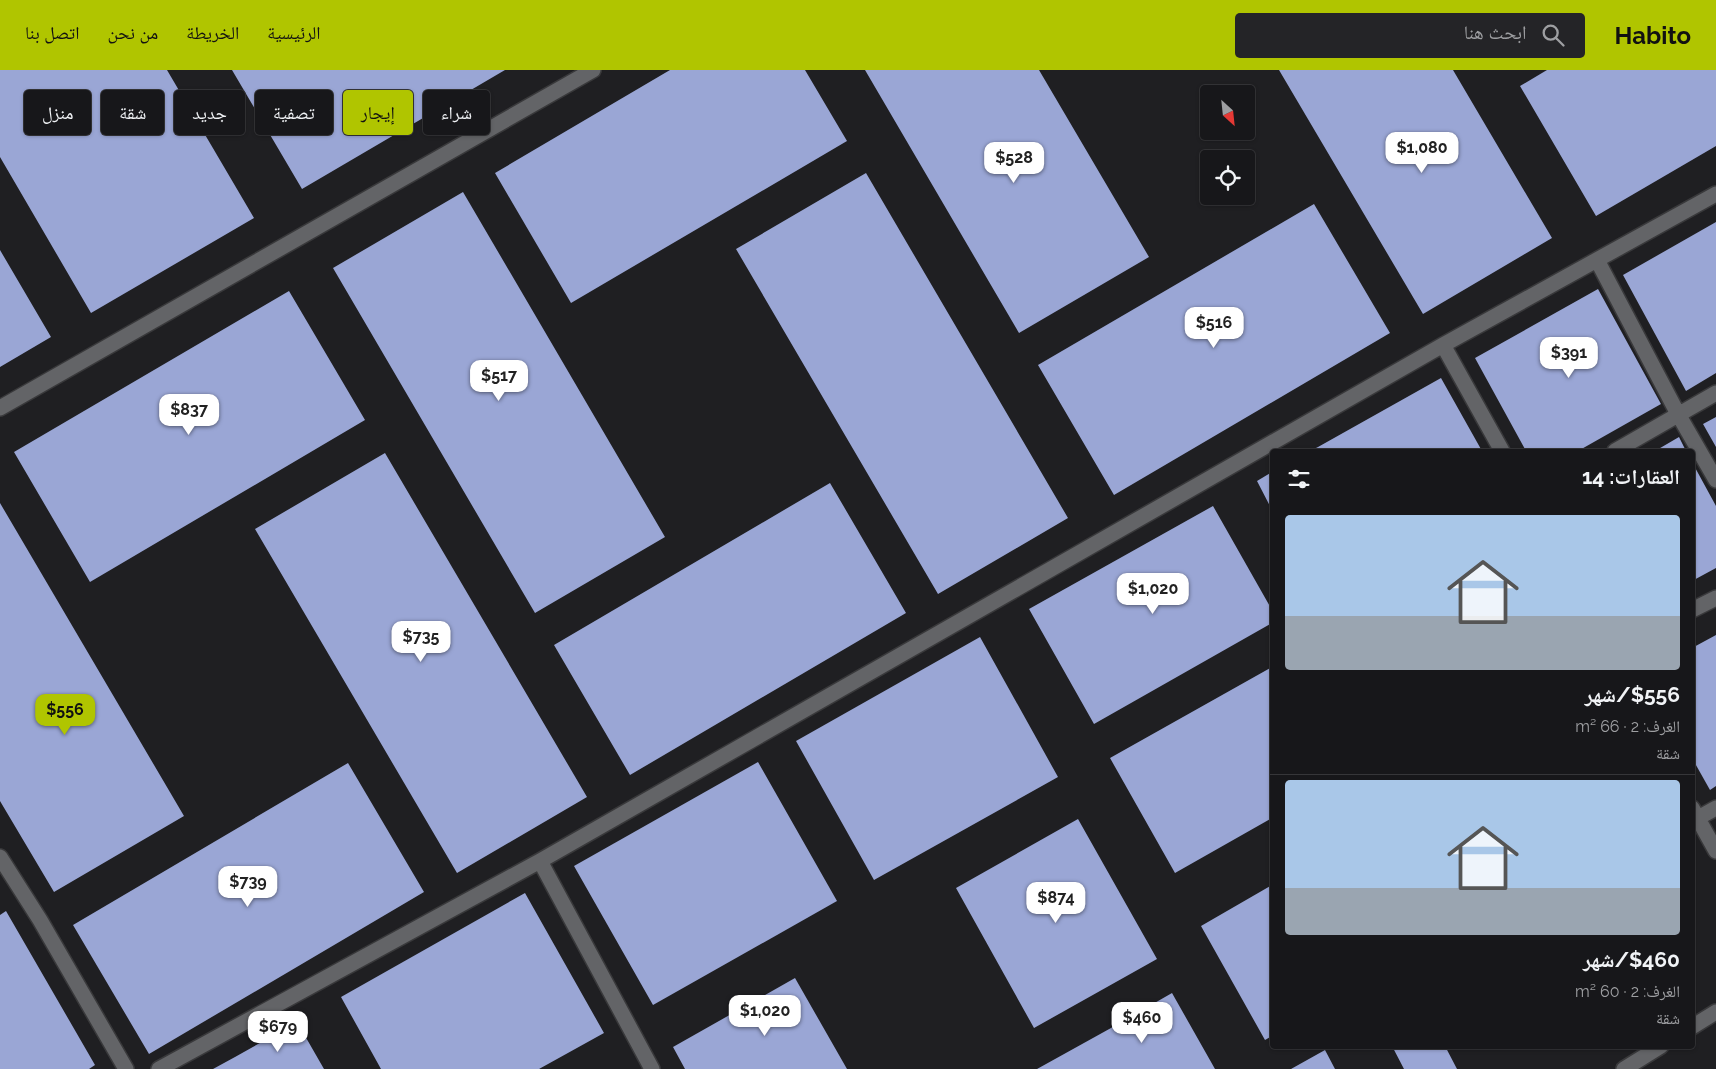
<!DOCTYPE html>
<html lang="ar">
<head>
<meta charset="utf-8">
<style>
  body { margin:0; font-family:Raleway,"Noto Naskh Arabic",sans-serif; background:#242427; color:#f1f3f6; direction:rtl; height:100vh; display:flex; flex-direction:column; font-size:19px; white-space:nowrap }
  * { box-sizing:border-box; margin:0 }
  p { font-size:16px; color:#9e9fa2 }
  .icon { flex:none; width:28px; height:28px; fill:none; stroke:currentColor; stroke-width:2; stroke-linecap:round; stroke-linejoin:round }
  .map { position:relative; flex:1; overflow:hidden; direction:ltr }
  .drawer { position:absolute; left:1270px; top:379px; width:425px; height:600px; display:flex; flex-direction:column; background:#17171a; border-radius:5px; box-shadow:0 1px 4px #0004,0 0 0 1px #363639; direction:rtl }
  .drawer>* { flex:none }
  .banner { position:absolute; left:15px; top:20px; width:475px; height:45px; direction:rtl; display:flex; gap:10px }
  .needle { width:32px; rotate:153deg }
  .tools { position:absolute; left:1200px; top:15px; display:grid; gap:10px }
  .tools a { display:grid; place-items:center; width:55px; height:55px; border-radius:5px; background:#17171a; box-shadow:0 1px 4px #0004,0 0 0 1px #363639; font-size:25px }
  .price { position:absolute; translate:-50% -42px; padding:0 11px; border-radius:10px; background:#fff; color:#222; font-size:16px; line-height:32px; filter:drop-shadow(0 1px 2px #0008) }
  .price::after { content:''; position:absolute; left:50%; top:30px; width:15px; height:11px; margin-left:-8px; background:inherit; clip-path:polygon(0 0,100% 0,50% 100%) }
  .price.selected { background:#b0c500; color:#111 }
  ul { padding:0; list-style:none }
  li { display:grid; align-content:center; gap:10px; height:265px; padding:0 15px }
  li+li { border-top:1px solid #363639 }
  li span { display:grid; place-items:center; height:155px; border-radius:5px; color:#555 }
  li>.icon { margin-inline-start:auto }
  span .icon { width:90px; height:90px; fill:#fffc; stroke-width:1 }
  li b { font-size:21px }
  h2 { display:flex; justify-content:space-between; align-items:center; height:60px; padding:0 15px; font-size:21px }
  .chip { padding:0 18px; border-radius:5px; background:#17171a; box-shadow:0 1px 4px #0004,0 0 0 1px #363639; font-size:18px; line-height:45px }
  .chip.selected { background:#b0c500; color:#111 }
  header { display:flex; align-items:center; gap:30px; box-sizing:border-box; height:70px; padding:0 25px; background:#b0c500; color:#111 }
  header strong { font-size:24px }
  nav { display:flex; gap:28px; margin-inline-start:auto; font-size:18px }
  .search { width:350px; height:45px; background:#242427; display:flex; align-items:center; gap:12px; box-sizing:border-box; padding:0 18px; border-radius:5px; color:#9e9fa2; font-size:19px }
  .map>svg:first-child { display:block }
  .building { fill:#9aa6d5 }
  .lines { fill:none; stroke-linecap:round; stroke-linejoin:round }
  .street-casing { stroke:#39393b; stroke-width:18 }
  .street { stroke:#636467; stroke-width:15 }
</style>
</head>
<body>
<header>
<strong>Habito</strong>
<div class="search"><svg class="icon" aria-label="search" viewBox="0 0 24 24"><circle cx="10" cy="10" r="6"/><path d="M15 15l6 6"/></svg>ابحث هنا</div>
<nav><a>الرئيسية</a><a>الخريطة</a><a>من نحن</a><a>اتصل بنا</a></nav>
</header>
<div class="map">
<svg width="1716" height="999" viewBox="0 0 1716 999">
  <rect width="100%" height="100%" fill="#1f1f22"/>
  <path class="building" d="M0 0H167L254 148 91 243 0 87Z
    M232 0H505L302 119Z
    M670 0H805L847 71 571 233 495 103Z
    M865 0H1039L1149 187 1019 263Z
    M1279 0H1453L1552 168 1423 244Z
    M1547 0H1716V76L1596 146 1520 16Z
    M866 103 1068 448 938 524 736 179Z
    M463 122 665 467 535 543 333 198Z
    M1314 134 1390 263 1114 425 1038 295Z
    M1716 152V303L1686 321 1623 205Z
    M0 180 51 267 0 297Z
    M1598 219 1661 334 1578 381H1526L1475 288Z
    M289 221 365 350 90 512 14 382Z
    M1441 308 1482 381H1310L1318 377Z
    M1716 347V377L1703 354Z
    M1679 367 1686 381H1655Z
    M385 383 587 727 457 803 255 459Z
    M1692 392 1716 436V498L1692 511Z
    M1272 402V440L1257 411Z
    M830 413 906 543 630 705 554 575Z
    M0 433 184 746 54 822 0 731Z
    M1213 436 1272 540V553L1094 654 1029 539Z
    M1716 565V716L1710 720 1692 688V578Z
    M980 567 1058 707 874 810 796 671Z
    M1272 597V748L1175 803 1110 688Z
    M758 692 837 831 653 935 574 796Z
    M348 693 424 822 149 984 73 855Z
    M1078 749 1157 889 1034 958 956 818Z
    M1272 815V966L1265 970 1201 856Z
    M525 823 604 963 539 999H381L341 927Z
    M6 841 95 995 89 999H0V845Z
    M795 908 847 999H685L673 977Z
    M1172 923 1215 999H1037L1111 958Z
    M297 952 324 999H213L235 987Z
    M1392 976H1445L1457 999H1404Z
    M1325 980 1335 999H1291Z"/>
  <g class="lines">
    <g class="street-casing">
      <path id="street" d="M1597 190 1678 344 1716 410
        M1443 275 1502 381
        M0 338 593 0
        M1615 381 1716 323
        M1692 540 1716 528
        M1692 738 1716 781
        M1698 748 1716 738
        M0 787 40 850 126 999
        M540 791 652 999
        M1692 957 1716 942
        M159 999 540 791 1443 275 1716 124
        M1624 999 1661 976"/>
    </g>
    <use href="#street" class="street"/>
  </g>
</svg>
<div class="tools">
<a><svg class="needle" viewBox="-14 -14 28 28"><path d="M0-13l5 13h-10z" fill="#e53935"/><path d="M0 13l5-13h-10z" fill="#9e9fa2"/></svg></a>
<a><svg class="icon" aria-label="locate" viewBox="0 0 24 24"><circle cx="12" cy="12" r="6"/><path d="M12 2v4M12 18v4M2 12h4M18 12h4"/></svg></a>
</div>
<b class="price" style="left:1422px;top:104px">$1,080</b>
<b class="price" style="left:1014px;top:114px">$528</b>
<b class="price" style="left:1214px;top:279px">$516</b>
<b class="price" style="left:1569px;top:309px">$391</b>
<b class="price" style="left:499px;top:332px">$517</b>
<b class="price" style="left:189px;top:366px">$837</b>
<b class="price" style="left:1153px;top:545px">$1,020</b>
<b class="price" style="left:421px;top:593px">$735</b>
<b class="price selected" style="left:65px;top:666px">$556</b>
<b class="price" style="left:248px;top:838px">$739</b>
<b class="price" style="left:1056px;top:854px">$874</b>
<b class="price" style="left:765px;top:967px">$1,020</b>
<b class="price" style="left:1142px;top:974px">$460</b>
<b class="price" style="left:278px;top:983px">$679</b>
<div class="banner">
<a class="chip">شراء</a>
<a class="chip selected">إيجار</a>
<a class="chip">تصفية</a>
<a class="chip">جديد</a>
<a class="chip">شقة</a>
<a class="chip">منزل</a>
</div>
<section class="drawer">
<h2>العقارات: 14<svg class="icon" aria-label="filters" viewBox="0 0 24 24"><path d="M4 7h16M4 17h16"/><circle cx="9" cy="7" r="2"/><circle cx="15" cy="17" r="2"/></svg></h2>
<ul>
<li><span style="background:linear-gradient(#a9c7e8 65%,#9aa5b1 0)"><svg class="icon" aria-label="home" viewBox="0 0 24 24"><path d="M3 11l9-7 9 7M6 9v11h12V9"/></svg></span><div><b>$556/شهر</b><p>الغرف: 2 · 66 m²</p><p>شقة</p></div></li>
<li><span style="background:linear-gradient(#a9c7e8 70%,#9aa5b1 0)"><svg class="icon" aria-label="home" viewBox="0 0 24 24"><path d="M3 11l9-7 9 7M6 9v11h12V9"/></svg></span><div><b>$460/شهر</b><p>الغرف: 2 · 60 m²</p><p>شقة</p></div></li>
</ul>
</section>
</div>
</body>
</html>
